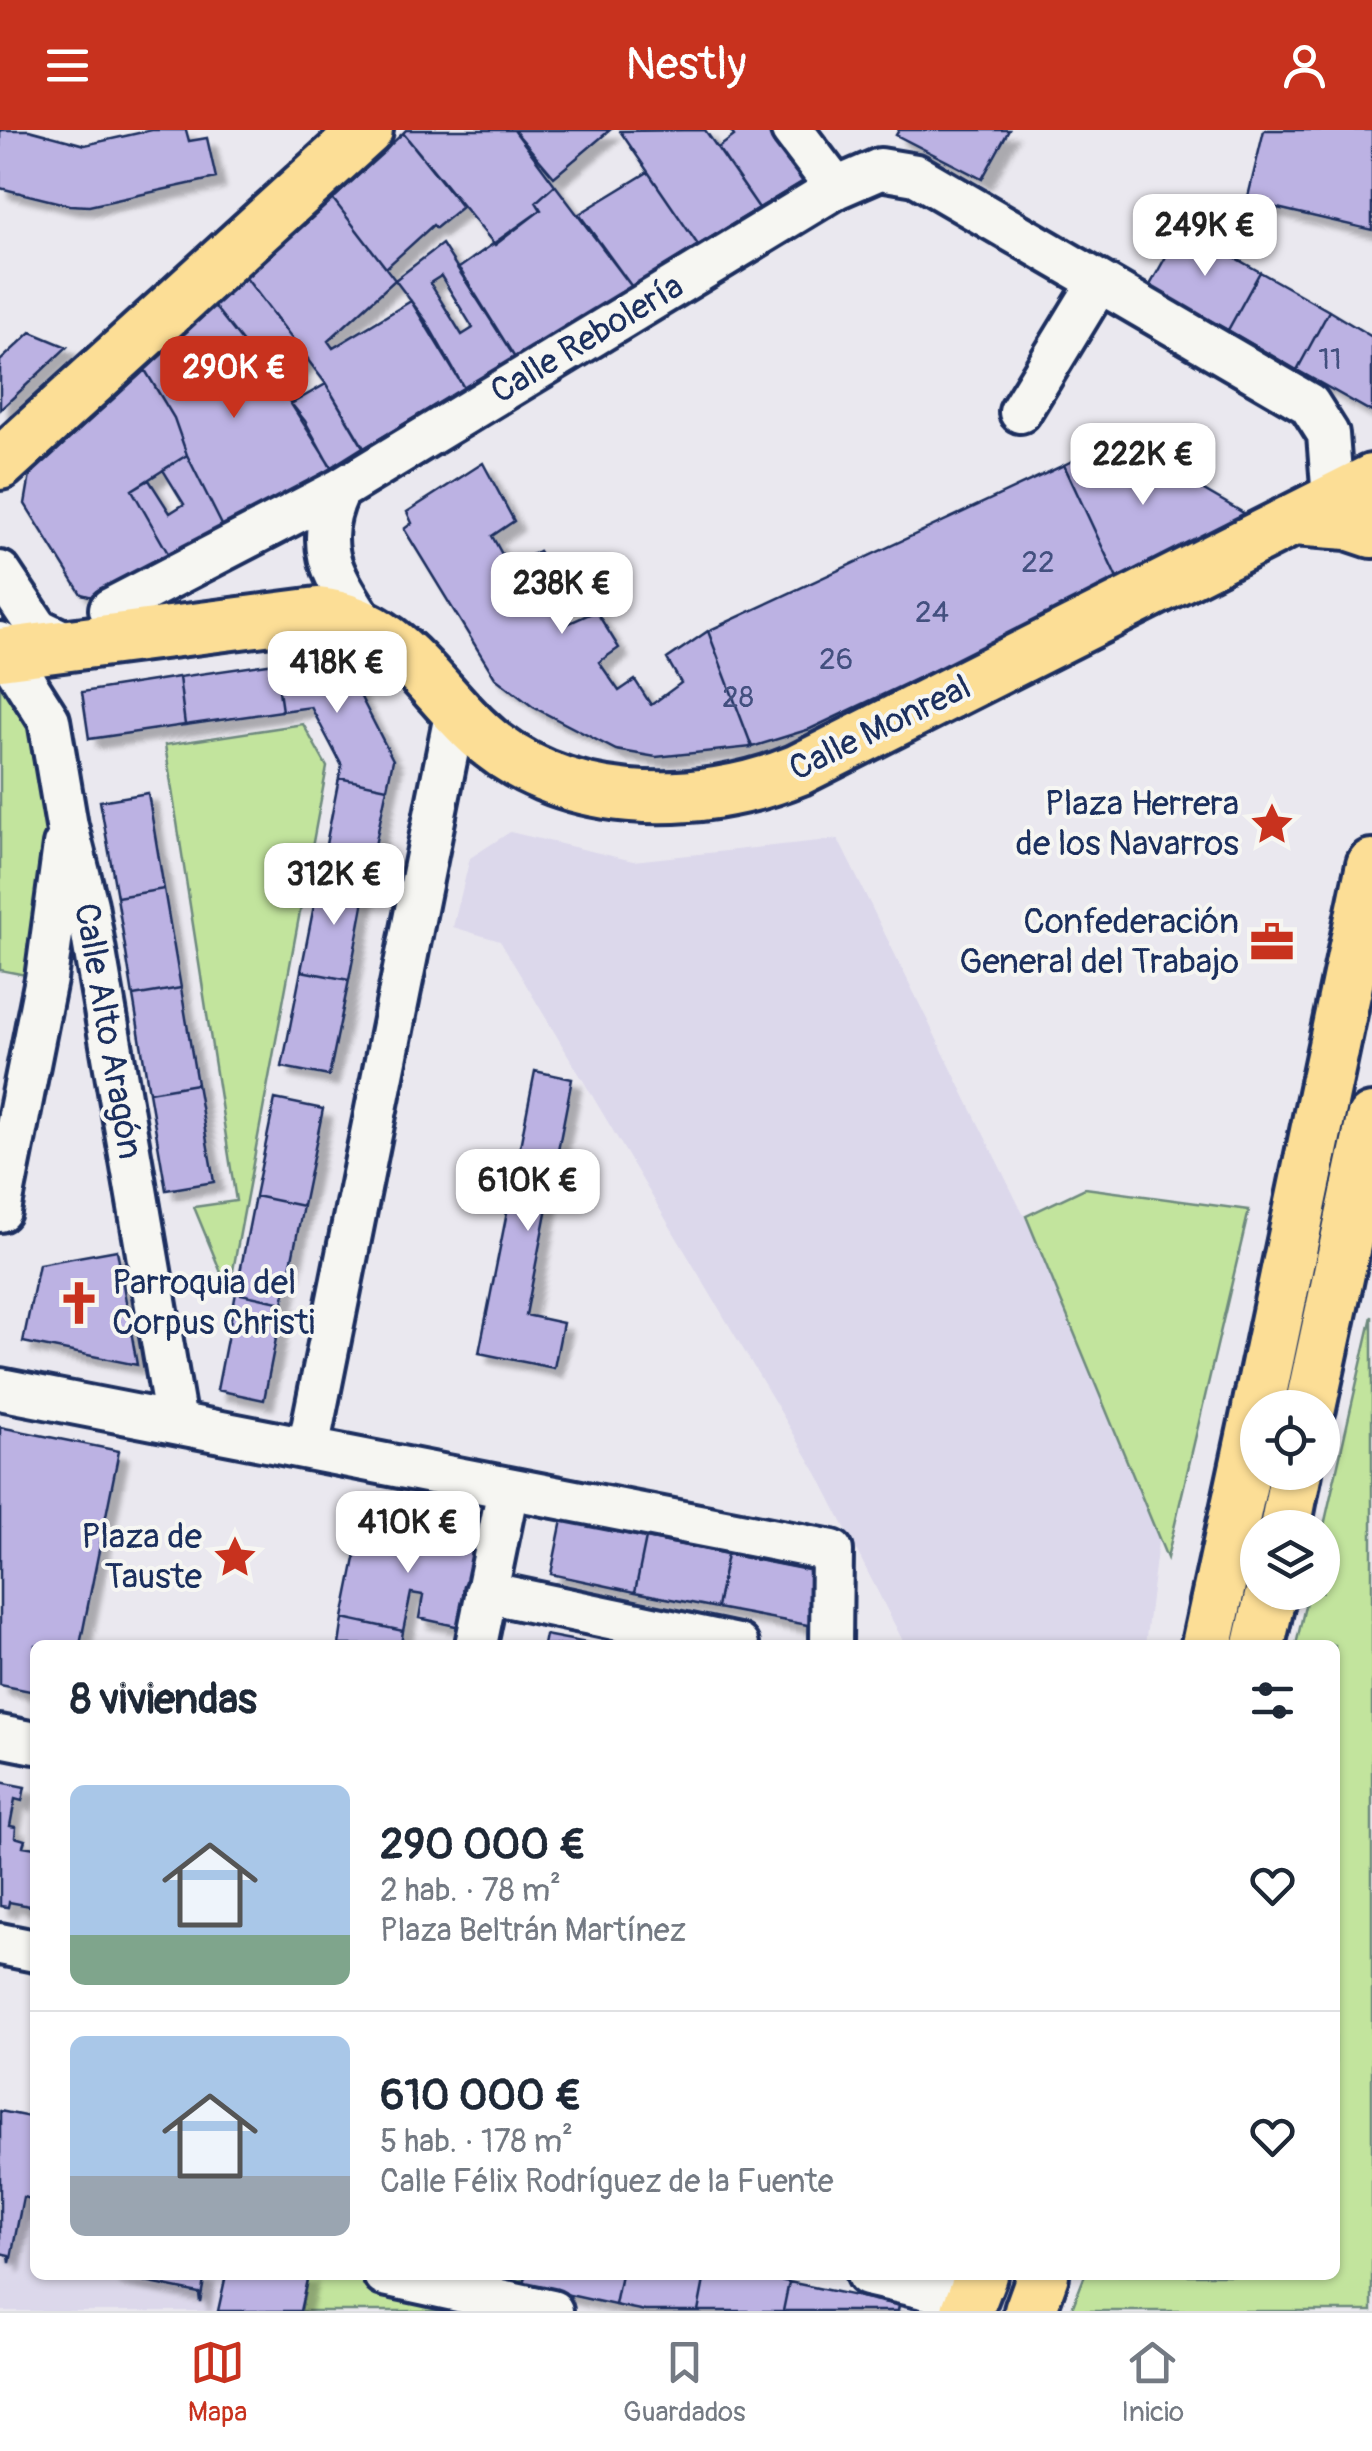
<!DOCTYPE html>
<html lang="es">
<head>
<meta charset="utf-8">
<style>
  body { margin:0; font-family:Pangolin,sans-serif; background:#f6f6f7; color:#1f2937; height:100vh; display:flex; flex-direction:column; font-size:38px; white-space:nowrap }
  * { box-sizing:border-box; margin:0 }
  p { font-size:32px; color:#747a83 }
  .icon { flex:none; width:55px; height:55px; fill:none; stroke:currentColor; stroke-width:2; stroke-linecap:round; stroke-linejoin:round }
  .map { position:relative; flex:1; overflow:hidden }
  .sheet { position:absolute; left:30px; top:1510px; width:1310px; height:640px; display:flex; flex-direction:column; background:#fff; border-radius:15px; box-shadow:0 2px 8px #0004 }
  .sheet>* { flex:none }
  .buttons { position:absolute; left:1240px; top:1260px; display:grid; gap:20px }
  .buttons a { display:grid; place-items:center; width:100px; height:100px; border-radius:50%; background:#fff; box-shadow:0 2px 8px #0004; font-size:50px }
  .price { position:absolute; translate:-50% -85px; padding:0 22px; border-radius:20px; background:#fff; color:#222; font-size:32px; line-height:65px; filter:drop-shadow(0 2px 5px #0008) }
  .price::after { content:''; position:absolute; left:50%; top:60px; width:30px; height:22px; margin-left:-15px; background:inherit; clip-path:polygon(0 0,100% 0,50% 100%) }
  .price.selected { background:#c8321e; color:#fff }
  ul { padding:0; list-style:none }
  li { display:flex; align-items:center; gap:30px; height:250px; padding:0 40px }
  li+li { border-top:2px solid #e0e1e3 }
  li span { display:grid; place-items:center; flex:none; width:280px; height:200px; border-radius:15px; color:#555 }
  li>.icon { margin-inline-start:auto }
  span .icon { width:120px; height:120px; fill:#fffc; stroke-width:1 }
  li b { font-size:42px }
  h2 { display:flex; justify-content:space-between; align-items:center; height:120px; padding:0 40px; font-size:42px }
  header { display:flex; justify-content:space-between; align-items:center; height:130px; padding:0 40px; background:#c8321e; color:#fff; font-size:45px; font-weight:600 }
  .dock { display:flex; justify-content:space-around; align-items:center; height:140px; border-top:2px solid #e0e1e3; background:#fff; font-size:28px; color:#747a83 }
  .dock a { display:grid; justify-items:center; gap:5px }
  .dock .selected { color:#c8321e }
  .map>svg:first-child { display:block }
  .built { fill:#dcd8eb }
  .green { fill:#c2e49d; stroke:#6e8a7e; stroke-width:2.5 }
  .building { fill:#bcb2e3; stroke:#1b2f5e; stroke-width:2.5; fill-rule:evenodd; filter:url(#shadow) }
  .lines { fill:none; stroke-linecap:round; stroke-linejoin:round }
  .minor-casing { stroke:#1b2f5e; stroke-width:48 }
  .major-casing { stroke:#1b2f5e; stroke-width:58 }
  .minor { stroke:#f6f6f2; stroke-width:40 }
  .major { stroke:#fcde96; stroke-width:50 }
  .labels { text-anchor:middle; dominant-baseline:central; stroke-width:8; stroke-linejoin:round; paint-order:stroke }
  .number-label { font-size:30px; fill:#43507f }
  .street-label { font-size:35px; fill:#1b2f5e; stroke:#f6f6f2 }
  .poi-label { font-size:35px; fill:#1b2f5e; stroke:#f6f6f2; text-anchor:end }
</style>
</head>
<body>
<header><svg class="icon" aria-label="menu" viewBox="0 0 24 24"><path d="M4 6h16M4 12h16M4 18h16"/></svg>Nestly<svg class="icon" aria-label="person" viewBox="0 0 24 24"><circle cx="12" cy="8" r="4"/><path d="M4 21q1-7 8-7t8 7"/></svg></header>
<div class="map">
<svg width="1372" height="2181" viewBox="0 0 1372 2181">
  <defs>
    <filter id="shadow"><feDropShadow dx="9" dy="9" stdDeviation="2.5" flood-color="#0004"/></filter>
  </defs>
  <rect width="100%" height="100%" fill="#eae8ef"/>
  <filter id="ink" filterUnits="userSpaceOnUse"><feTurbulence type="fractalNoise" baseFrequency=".01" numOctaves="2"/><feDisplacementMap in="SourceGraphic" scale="20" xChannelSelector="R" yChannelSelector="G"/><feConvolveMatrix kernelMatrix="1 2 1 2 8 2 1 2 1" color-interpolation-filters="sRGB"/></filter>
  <g filter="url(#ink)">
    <path class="built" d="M510 702 633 731 838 709 1068 1175 1159 1405 1145 1515H905L817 1343 500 811 453 797 470 728Z
      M0 1981 35 1988V2145H308L300 2181H0Z"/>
    <path class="green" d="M7 523 67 696 46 849 0 840V524Z
      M303 594 327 637 229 1162 194 1077 236 1071 165 615Z
      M1085 1058 1249 1080 1167 1428 1026 1086Z
      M1372 1186V2181H1071L1085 2145H1335V1515H1296L1308 1463 1322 1462 1323 1400Z
      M308 2145H523L519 2181H301Z"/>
    <path class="building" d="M0 0H29L85 15 152 0H186L189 11 207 8 216 48 89 76 69 75 0 58Z
      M406 0H514L555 55 536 72 541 80 495 115 403 3Z
      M514 0H610L554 47Z
      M705 0 759 78 698 115 620 1Z
      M730 0H777L811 47 759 78 718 18 734 6Z
      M899 0H1009L982 49 896 5Z
      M1264 0H1372V100L1247 71Z
      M403 3 462 77 436 98 433 95 386 138 333 69Z
      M648 42 698 115 632 157 579 84Z
      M555 55 632 157 515 228 459 138 541 80 536 72Z
      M333 69 395 150 328 211 333 218 411 171 464 258 364 318 326 254 246 148Z
      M1182 98 1260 142 1228 200 1149 157Z
      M442 114 515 228 464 258 426 191 395 150ZM441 146 473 198 462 205 430 153Z
      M1260 142 1329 181 1297 240 1228 200Z
      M246 148 308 229 275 253 214 176Z
      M214 176 305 291 331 338 225 401 187 325 174 288 145 240Z
      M1329 181 1372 207V282L1297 240Z
      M31 202 67 217 0 280V231Z
      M145 240 174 288 187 325 132 360 173 432 108 471 81 464 25 374 30 345Z
      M326 254 363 317 331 337 291 274Z
      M1116 309 1247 385 1119 453 1064 335Z
      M187 325 225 401 173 432 132 360 149 350 170 383 184 374 163 340Z
      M483 333 514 391 492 406 509 437 539 421 563 459 548 470 563 496 596 481 619 518 599 532 619 561 635 550 651 575 681 553 667 529 708 501 752 617 656 627 616 620 533 577 495 548 404 399 412 393 407 382Z
      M1064 335 1119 453 810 599 752 617 708 501Z
      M329 525 345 536 393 630 387 658 339 648 342 636 311 577 282 581 275 533Z
      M275 533 282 581 185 595 179 547Z
      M179 547 185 595 89 609 82 562Z
      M339 648 387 658 367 754 320 745Z
      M148 663 164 759 117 767 100 671Z
      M320 745 367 754 349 850 301 841Z
      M164 759 181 858 133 866 117 767Z
      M301 841 349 850 329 946 282 937Z
      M181 858 197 954 149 962 133 866Z
      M535 941 572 949 526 1185 563 1193 554 1238 479 1223Z
      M197 954 214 1052 166 1060 149 962Z
      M275 969 323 979 303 1076 255 1066Z
      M255 1066 303 1076 283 1173 236 1163Z
      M117 1120 137 1235 23 1212 39 1134Z
      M236 1163 283 1173 264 1270 217 1260Z
      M0 1297 119 1321 80 1515H35V1562L0 1555Z
      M363 1389 477 1413 460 1497 419 1488 423 1465 411 1463 403 1501 343 1488Z
      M562 1390 646 1408 635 1462 551 1444Z
      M646 1408 727 1424 717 1478 635 1462Z
      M727 1424 823 1443 813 1496 717 1478Z
      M343 1488 403 1501 401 1515H339Z
      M545 1505 597 1515H543Z
      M0 1652 25 1657 22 1671 15 1669 10 1696 16 1697 15 1707 25 1710 23 1716 35 1718V1777L9 1772 8 1777 0 1776Z
      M0 1981 35 1988V2070L23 2067 10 2133 9 2125 0 2123Z
      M111 2145H205L200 2172 199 2163Z
      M226 2145H308L300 2181H218Z
      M526 2145H621L615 2175 524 2155Z
      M621 2145H705L698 2181H645L615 2175Z
      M705 2145H753L789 2152 783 2181H698Z
      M789 2152 899 2175 898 2181H783Z"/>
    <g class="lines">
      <g class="minor-casing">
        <path id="minor" d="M792 0 836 58
          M1020 282 1099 152
          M339 360C312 418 334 446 365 495
          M0 442 38 499 67 513
          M110 479 339 360 836 58 880 39 916 45 1309 274 1328 304 1333 370
          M0 513 49 590 67 696 87 775 176 1292
          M0 1081 46 849 64 715
          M0 1259 832 1421 831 1515
          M308 1319 456 580
          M486 1462 738 1515
          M476 1515 508 1359
          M0 1606 35 1613
          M0 1814 35 1821
          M384 2145 552 2181
          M867 2145 972 2169"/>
      </g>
      <g class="major-casing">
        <path id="major" d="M0 334 367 0
          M1294 390 1348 394 1372 402
          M0 524 318 483C393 491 424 550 473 598 556 681 697 682 798 640L1372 350
          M1258 1278 1372 735
          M1310 1278 1372 989
          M1285 1398 1296 1342
          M1207 1515 1258 1279
          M1259 1515 1271 1462
          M967 2181 981 2145
          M1030 2181 1043 2145"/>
      </g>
      <use href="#minor" class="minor"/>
      <use href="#major" class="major"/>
    </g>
  </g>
  <defs>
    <g id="sight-bare" transform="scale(3.45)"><path d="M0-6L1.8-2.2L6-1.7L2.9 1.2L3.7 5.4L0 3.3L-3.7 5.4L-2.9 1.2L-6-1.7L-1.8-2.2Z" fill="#c8321e" stroke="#f6f6f2" stroke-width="2.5" paint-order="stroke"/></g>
    <g id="office-bare" transform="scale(3.45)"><path d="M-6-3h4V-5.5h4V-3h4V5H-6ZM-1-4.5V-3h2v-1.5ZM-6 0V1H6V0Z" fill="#c8321e" stroke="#f6f6f2" stroke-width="2.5" paint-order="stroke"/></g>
    <g id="church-bare" transform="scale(3.45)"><path d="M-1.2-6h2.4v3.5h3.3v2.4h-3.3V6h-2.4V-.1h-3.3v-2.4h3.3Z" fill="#c8321e" stroke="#f6f6f2" stroke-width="2.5" paint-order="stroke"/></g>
  </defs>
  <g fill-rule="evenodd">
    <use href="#sight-bare" x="1272" y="694"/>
    <use href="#office-bare" x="1272" y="812"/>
    <use href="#church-bare" x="79" y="1173"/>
    <use href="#sight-bare" x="235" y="1427"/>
  </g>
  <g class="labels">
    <g class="number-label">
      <text x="1330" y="229">11</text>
      <text x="1038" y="432">22</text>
      <text x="932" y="482">24</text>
      <text x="836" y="529">26</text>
      <text x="738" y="567">28</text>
    </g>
    <g class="street-label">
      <text transform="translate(587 209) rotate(-31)">Calle Rebolería</text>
      <text transform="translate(880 598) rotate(-26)">Calle Monreal</text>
      <text transform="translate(108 901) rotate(80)">Calle Alto Aragón</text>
    </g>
    <g class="poi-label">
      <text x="1239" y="674">Plaza Herrera<tspan x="1239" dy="40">de los Navarros</tspan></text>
      <text x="1239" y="792">Confederación<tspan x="1239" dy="40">General del Trabajo</tspan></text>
      <text x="112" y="1153" text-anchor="start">Parroquia del<tspan x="112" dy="40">Corpus Christi</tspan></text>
      <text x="202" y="1407">Plaza de<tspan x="202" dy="40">Tauste</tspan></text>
    </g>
  </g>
</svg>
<div class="buttons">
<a><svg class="icon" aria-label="locate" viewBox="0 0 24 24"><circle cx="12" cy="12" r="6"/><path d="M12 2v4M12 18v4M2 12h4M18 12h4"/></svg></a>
<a><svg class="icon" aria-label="layers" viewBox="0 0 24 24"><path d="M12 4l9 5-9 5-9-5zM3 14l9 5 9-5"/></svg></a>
</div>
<b class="price" style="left:1205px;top:149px">249K €</b>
<b class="price selected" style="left:234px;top:291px">290K €</b>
<b class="price" style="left:1143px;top:378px">222K €</b>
<b class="price" style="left:562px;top:507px">238K €</b>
<b class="price" style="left:337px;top:586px">418K €</b>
<b class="price" style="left:334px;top:798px">312K €</b>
<b class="price" style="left:528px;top:1104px">610K €</b>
<b class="price" style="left:408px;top:1446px">410K €</b>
<section class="sheet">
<h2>8 viviendas<svg class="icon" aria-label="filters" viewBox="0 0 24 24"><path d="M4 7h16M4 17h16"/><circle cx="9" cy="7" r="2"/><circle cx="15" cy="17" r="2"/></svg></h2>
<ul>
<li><span style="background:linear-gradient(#a9c7e8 75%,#7fa58c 0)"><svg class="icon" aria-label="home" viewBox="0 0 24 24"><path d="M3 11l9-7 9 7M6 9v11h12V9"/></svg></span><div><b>290 000 €</b><p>2 hab. · 78 m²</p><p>Plaza Beltrán Martínez</p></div><svg class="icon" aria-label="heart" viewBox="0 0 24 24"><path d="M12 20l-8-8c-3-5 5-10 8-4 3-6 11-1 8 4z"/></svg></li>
<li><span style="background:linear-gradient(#a9c7e8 70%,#9aa5b1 0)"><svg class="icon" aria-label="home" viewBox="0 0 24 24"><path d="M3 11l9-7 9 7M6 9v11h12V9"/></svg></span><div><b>610 000 €</b><p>5 hab. · 178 m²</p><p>Calle Félix Rodríguez de la Fuente</p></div><svg class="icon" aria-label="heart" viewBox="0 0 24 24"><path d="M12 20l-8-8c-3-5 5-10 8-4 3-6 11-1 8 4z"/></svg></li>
</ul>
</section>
</div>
<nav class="dock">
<a class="selected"><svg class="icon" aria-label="map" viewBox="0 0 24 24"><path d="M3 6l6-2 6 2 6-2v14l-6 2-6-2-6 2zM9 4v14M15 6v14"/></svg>Mapa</a>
<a><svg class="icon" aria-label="saved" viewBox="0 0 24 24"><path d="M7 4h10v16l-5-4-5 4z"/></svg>Guardados</a>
<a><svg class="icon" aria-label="home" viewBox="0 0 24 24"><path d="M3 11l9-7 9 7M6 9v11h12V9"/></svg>Inicio</a>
</nav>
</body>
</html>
